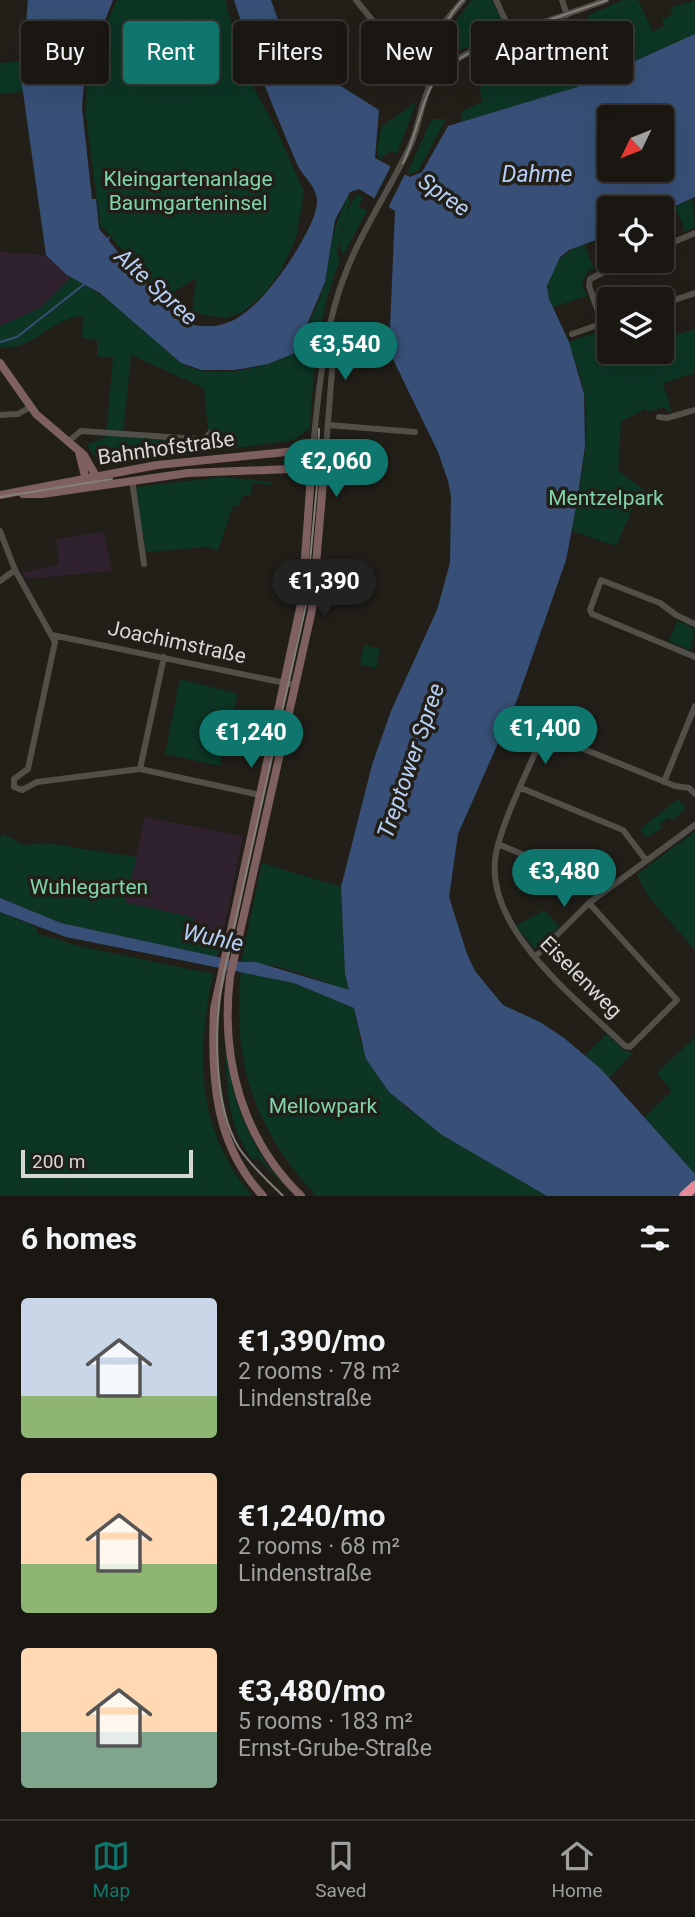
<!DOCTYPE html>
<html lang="en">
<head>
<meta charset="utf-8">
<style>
  body { margin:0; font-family:Roboto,sans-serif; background:#23201c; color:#f1f3f6; height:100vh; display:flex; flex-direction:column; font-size:26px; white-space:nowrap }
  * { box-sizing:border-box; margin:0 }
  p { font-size:23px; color:#9f9fa0 }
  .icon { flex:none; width:38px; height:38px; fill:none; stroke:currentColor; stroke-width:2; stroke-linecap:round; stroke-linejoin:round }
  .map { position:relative; height:1196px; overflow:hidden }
  .panel { display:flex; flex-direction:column; background:#1a1713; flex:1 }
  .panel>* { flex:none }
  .hud { position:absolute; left:21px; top:21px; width:654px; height:63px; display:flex; gap:14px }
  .needle { width:46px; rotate:227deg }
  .fabs { position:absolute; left:597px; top:105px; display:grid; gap:14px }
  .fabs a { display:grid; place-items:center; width:77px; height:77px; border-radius:7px; background:#1a1713; box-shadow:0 7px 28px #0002,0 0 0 2px #383633; font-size:35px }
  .scale { position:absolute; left:21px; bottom:18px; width:172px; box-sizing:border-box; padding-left:7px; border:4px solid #d9d7d4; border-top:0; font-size:19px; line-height:24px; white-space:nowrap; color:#d9d7d4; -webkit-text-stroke:5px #221f19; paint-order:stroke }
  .price { position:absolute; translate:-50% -60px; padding:0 16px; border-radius:24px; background:#0f766e; color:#fff; font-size:23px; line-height:46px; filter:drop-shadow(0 2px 4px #0008) }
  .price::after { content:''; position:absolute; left:50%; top:42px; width:21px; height:16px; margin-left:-10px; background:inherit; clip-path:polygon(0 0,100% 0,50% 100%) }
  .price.current { background:#222; color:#fff }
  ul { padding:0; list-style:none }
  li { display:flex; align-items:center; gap:21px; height:175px; padding:0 21px }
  li span { display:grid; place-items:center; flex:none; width:196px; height:140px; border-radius:7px; color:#555 }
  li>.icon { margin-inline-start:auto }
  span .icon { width:84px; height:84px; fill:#fffc; stroke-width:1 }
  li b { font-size:30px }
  h2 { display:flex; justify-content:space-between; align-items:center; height:84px; padding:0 21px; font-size:30px }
  .pill { padding:0 24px; border-radius:7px; background:#1a1713; box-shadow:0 7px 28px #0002,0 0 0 2px #383633; font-size:24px; line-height:63px }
  .pill.current { background:#0f766e; color:#fff }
  .tab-bar { display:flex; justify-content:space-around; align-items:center; height:98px; border-top:2px solid #383633; background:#1a1713; font-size:19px; color:#9f9fa0 }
  .tab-bar a { display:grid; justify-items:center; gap:4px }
  .tab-bar .current { color:#0f766e }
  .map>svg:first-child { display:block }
  .commercial { fill:#2f212d }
  .green { fill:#0c3524; fill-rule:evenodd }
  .water { fill:#385077; fill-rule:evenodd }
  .pier { fill:#221f19 }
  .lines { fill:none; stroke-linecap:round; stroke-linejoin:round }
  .stream { stroke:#385077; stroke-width:2 }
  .street { stroke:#524f49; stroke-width:6 }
  .secondary { stroke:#7e6060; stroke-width:8 }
  .highway { stroke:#e38997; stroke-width:10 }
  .tram { stroke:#83807c; stroke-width:2 }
  .labels { text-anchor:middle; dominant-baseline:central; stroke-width:7; stroke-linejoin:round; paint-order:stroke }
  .park-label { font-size:21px; fill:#80d4ab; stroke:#221f19 }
  .street-label { font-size:21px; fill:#d9d7d4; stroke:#221f19 }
  .water-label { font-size:23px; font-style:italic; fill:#b6cef5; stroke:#221f19 }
</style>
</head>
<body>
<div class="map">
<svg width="695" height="1196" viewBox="0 0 695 1196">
  <rect width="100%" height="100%" fill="#221f19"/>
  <path class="commercial" d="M0 252 46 255 71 277 42 307 0 326Z
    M104 532 112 571 26 579 23 573 59 564 56 539Z
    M145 817 243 836 220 949 189 942 194 918 125 902Z"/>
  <path class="green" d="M117 0H225L245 71 278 133 304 192 296 238 280 272 264 294 243 312 225 318 192 313 196 278 164 298 100 224 86 116 87 69Z
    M472 0H492L507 31 453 53 448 49 453 24Z
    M623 0H638L653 32 664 26 662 20 673 14 670 8 695 0V34L577 87 461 122V112L483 101 479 88 540 63 545 73 583 60 582 55 597 50 587 16Z
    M23 61V92L0 94V63Z
    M416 102 397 154 391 151 380 159 377 153 381 127Z
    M432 119H446L418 171 410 174 407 173Z
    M358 194 363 197 359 207 367 211 343 255C335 241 348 203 358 194Z
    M348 196 350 198 337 253 340 261C318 312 313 373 310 428L294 440 108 466 100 463 87 445 106 437 113 358 97 356V340L82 338 83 316C51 317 33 352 0 347V326L42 307 71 277C102 292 126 315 153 338 162 346 171 356 181 363 213 382 264 368 295 353 304 333 323 297 326 276 332 244 333 225 348 196ZM131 355 204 388 209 438 199 442 123 435Z
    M692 199 695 227 682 232 684 227 675 207Z
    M584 244 594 269 588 271 582 284 587 296 553 307C539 278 557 254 584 244Z
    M609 328V352H662V339L695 329V373L663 383 672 413 663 407 648 412 646 408 621 422 618 470 651 496 647 498 648 504 633 507 616 546 572 531C580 487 591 439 584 394 582 377 574 359 569 342Z
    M223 477 272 482V485L252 483 250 496H242L239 505H233L218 551 207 547 146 552 135 487Z
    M677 621 695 629 690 650 669 641Z
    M364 645 380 649 376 668 360 664Z
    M180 679 238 694 220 766 165 754Z
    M679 799 686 809 672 820 669 817 660 824 662 828 646 838 640 829Z
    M695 832V950L648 896 637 874Z
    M3 834 24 845 46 843 137 857 125 902 194 918 189 941 220 949 216 957 61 923 0 898V838Z
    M533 862 556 872 566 884 532 887 529 870Z
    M262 863 341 887 345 974 349 991C314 978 278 962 241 962Z
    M544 910 560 927 535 949 516 926Z
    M0 912 38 928 36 933 78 946 213 974C196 1056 196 1129 252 1196H0Z
    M241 971 294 983 354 1008 361 1044 406 1108 547 1196H316C254 1127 232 1064 241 971Z
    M607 1034 623 1050 633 1053 608 1079 585 1055Z
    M695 1037V1174L644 1118 672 1091 657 1073Z
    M225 1047C230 1089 244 1131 268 1166 276 1176 286 1185 293 1195L257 1157 253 1160C227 1127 227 1087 225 1047Z"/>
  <path class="water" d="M28 0H113L85 73 82 108 92 199H96L99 229 107 238 110 236 109 241 123 258 128 256 125 260 131 267 180 316 184 319 187 317 190 324C221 332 242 319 263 296 280 278 317 225 317 201 317 186 302 176 297 164 274 110 252 56 234 0H271L290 54 379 110 375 158 410 177 422 172 448 126 577 87 695 34V197L662 212V208H609V235L569 250 560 257 547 286 549 299 569 342 584 394 585 446 577 502 566 560 517 700 458 834 449 897 467 954 475 971 503 1005 540 1022 564 1038 601 1069 695 1174V1196H547L442 1135 389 1092 366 1059 354 1008 294 983 66 937 0 912V898L61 923 241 962H256L349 990 345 974 341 887 372 765 391 711 437 610 450 563 451 496 448 481 438 452 389 351 395 211 359 189 350 192 335 220 325 282 295 353 268 364 235 370H202L181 363 100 293 67 275 46 255 21 78ZM609 117H662V170H609Z"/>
  <path class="pier" d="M392 164 406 172 388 208 373 201Z"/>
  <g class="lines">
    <path class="stream" d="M0 342 17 337 87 282"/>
    <path class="street" d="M356 0 420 79 430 87
      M496 0 512 35
      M562 0 567 15
      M438 71 444 23 463 0
      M662 247 695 233
      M662 304 695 293
      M602 323 589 286 590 279 627 261
      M572 334 609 321
      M0 415 18 414 30 407
      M659 417 667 418 695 410
      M328 425 415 432
      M69 441 81 431 198 439H204L210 433
      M313 448C319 387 324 324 348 267 365 224 392 186 411 144 421 122 422 87 441 71 478 39 559 19 606 0
      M326 448 334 345 331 332
      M132 480 144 564
      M0 531 15 570 55 642 28 769
      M0 581 15 570
      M695 624 676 615 660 603 601 580 590 610 592 614 695 657
      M52 635 295 685
      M28 769 14 779V787L22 790 37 782 140 769 260 795
      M140 769 164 657
      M664 782 695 706
      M521 788 623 830 646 860
      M498 844 548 865
      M589 903 677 1000 630 1047 625 1046C577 999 482 928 496 853 503 819 530 766 544 733L675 786 689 788 695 794
      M535 957 589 903 695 825"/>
    <path class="secondary" d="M0 363 36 414 84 455 97 478
      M79 452 86 480
      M23 494H42L188 473 317 468
      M0 495 157 465 326 448 312 610 230 977C220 1058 242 1139 301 1196
      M263 1196C214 1144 211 1076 214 1009L302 599 313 448"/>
    <path class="highway" d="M684 1196 695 1186"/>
    <path class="tram" d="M434 75C451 45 432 31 463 0
      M403 163C416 138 422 98 436 78 457 47 569 14 607 0
      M288 456 307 460 319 476
      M0 497 112 479
      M283 1196C268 1181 251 1166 239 1148 213 1106 214 1024 223 977L306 605 317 485 319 429"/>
  </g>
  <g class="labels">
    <g class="park-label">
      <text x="188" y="179">Kleingartenanlage<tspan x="188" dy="24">Baumgarteninsel</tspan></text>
      <text x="606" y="498">Mentzelpark</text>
      <text x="89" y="887">Wuhlegarten</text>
      <text x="323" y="1106">Mellowpark</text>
    </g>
    <g class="street-label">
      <text transform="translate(166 448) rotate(-8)">Bahnhofstraße</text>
      <text transform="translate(177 642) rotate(12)">Joachimstraße</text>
      <text transform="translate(581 977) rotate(45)">Eiselenweg</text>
    </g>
    <g class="water-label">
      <text x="537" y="174">Dahme</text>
      <text transform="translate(444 195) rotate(35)">Spree</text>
      <text transform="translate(156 287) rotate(42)">Alte Spree</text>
      <text transform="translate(411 761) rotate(-71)">Treptower Spree</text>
      <text transform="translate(213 938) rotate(12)">Wuhle</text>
    </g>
  </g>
</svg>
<div class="fabs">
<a><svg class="needle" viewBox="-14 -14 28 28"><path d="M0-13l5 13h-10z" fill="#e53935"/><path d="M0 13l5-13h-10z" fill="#9f9fa0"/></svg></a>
<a><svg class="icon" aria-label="locate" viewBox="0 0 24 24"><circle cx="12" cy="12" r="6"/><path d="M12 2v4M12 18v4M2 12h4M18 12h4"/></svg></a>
<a><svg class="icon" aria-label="layers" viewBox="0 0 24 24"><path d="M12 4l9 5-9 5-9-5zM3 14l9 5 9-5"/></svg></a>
</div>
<div class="scale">200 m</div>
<b class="price" style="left:345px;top:382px">€3,540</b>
<b class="price" style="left:336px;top:499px">€2,060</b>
<b class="price current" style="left:324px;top:619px">€1,390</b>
<b class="price" style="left:545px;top:766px">€1,400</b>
<b class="price" style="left:251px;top:770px">€1,240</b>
<b class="price" style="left:564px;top:909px">€3,480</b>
<div class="hud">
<a class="pill">Buy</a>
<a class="pill current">Rent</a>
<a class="pill">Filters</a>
<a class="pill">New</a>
<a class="pill">Apartment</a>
</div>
</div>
<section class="panel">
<h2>6 homes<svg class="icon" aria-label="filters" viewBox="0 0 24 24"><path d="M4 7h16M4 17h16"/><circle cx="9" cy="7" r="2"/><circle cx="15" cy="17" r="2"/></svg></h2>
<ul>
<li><span style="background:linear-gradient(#c9d6e8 70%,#8fb573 0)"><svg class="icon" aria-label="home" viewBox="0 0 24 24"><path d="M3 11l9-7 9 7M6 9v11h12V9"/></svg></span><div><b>€1,390/mo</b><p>2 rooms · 78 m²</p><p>Lindenstraße</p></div></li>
<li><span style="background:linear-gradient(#ffd9b3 65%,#8fb573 0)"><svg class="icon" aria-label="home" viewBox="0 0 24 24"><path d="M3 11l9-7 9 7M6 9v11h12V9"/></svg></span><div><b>€1,240/mo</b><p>2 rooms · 68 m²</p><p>Lindenstraße</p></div></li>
<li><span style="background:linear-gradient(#ffd9b3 60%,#7fa58c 0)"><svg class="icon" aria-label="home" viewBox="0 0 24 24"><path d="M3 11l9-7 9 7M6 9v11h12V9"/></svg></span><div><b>€3,480/mo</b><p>5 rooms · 183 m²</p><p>Ernst-Grube-Straße</p></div></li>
</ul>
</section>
<nav class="tab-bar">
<a class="current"><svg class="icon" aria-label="map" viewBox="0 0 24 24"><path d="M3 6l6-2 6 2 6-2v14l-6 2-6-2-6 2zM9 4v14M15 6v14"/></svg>Map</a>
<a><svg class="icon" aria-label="saved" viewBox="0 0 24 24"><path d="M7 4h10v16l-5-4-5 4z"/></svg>Saved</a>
<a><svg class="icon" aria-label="home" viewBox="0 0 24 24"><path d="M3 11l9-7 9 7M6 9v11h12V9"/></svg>Home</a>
</nav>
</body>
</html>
